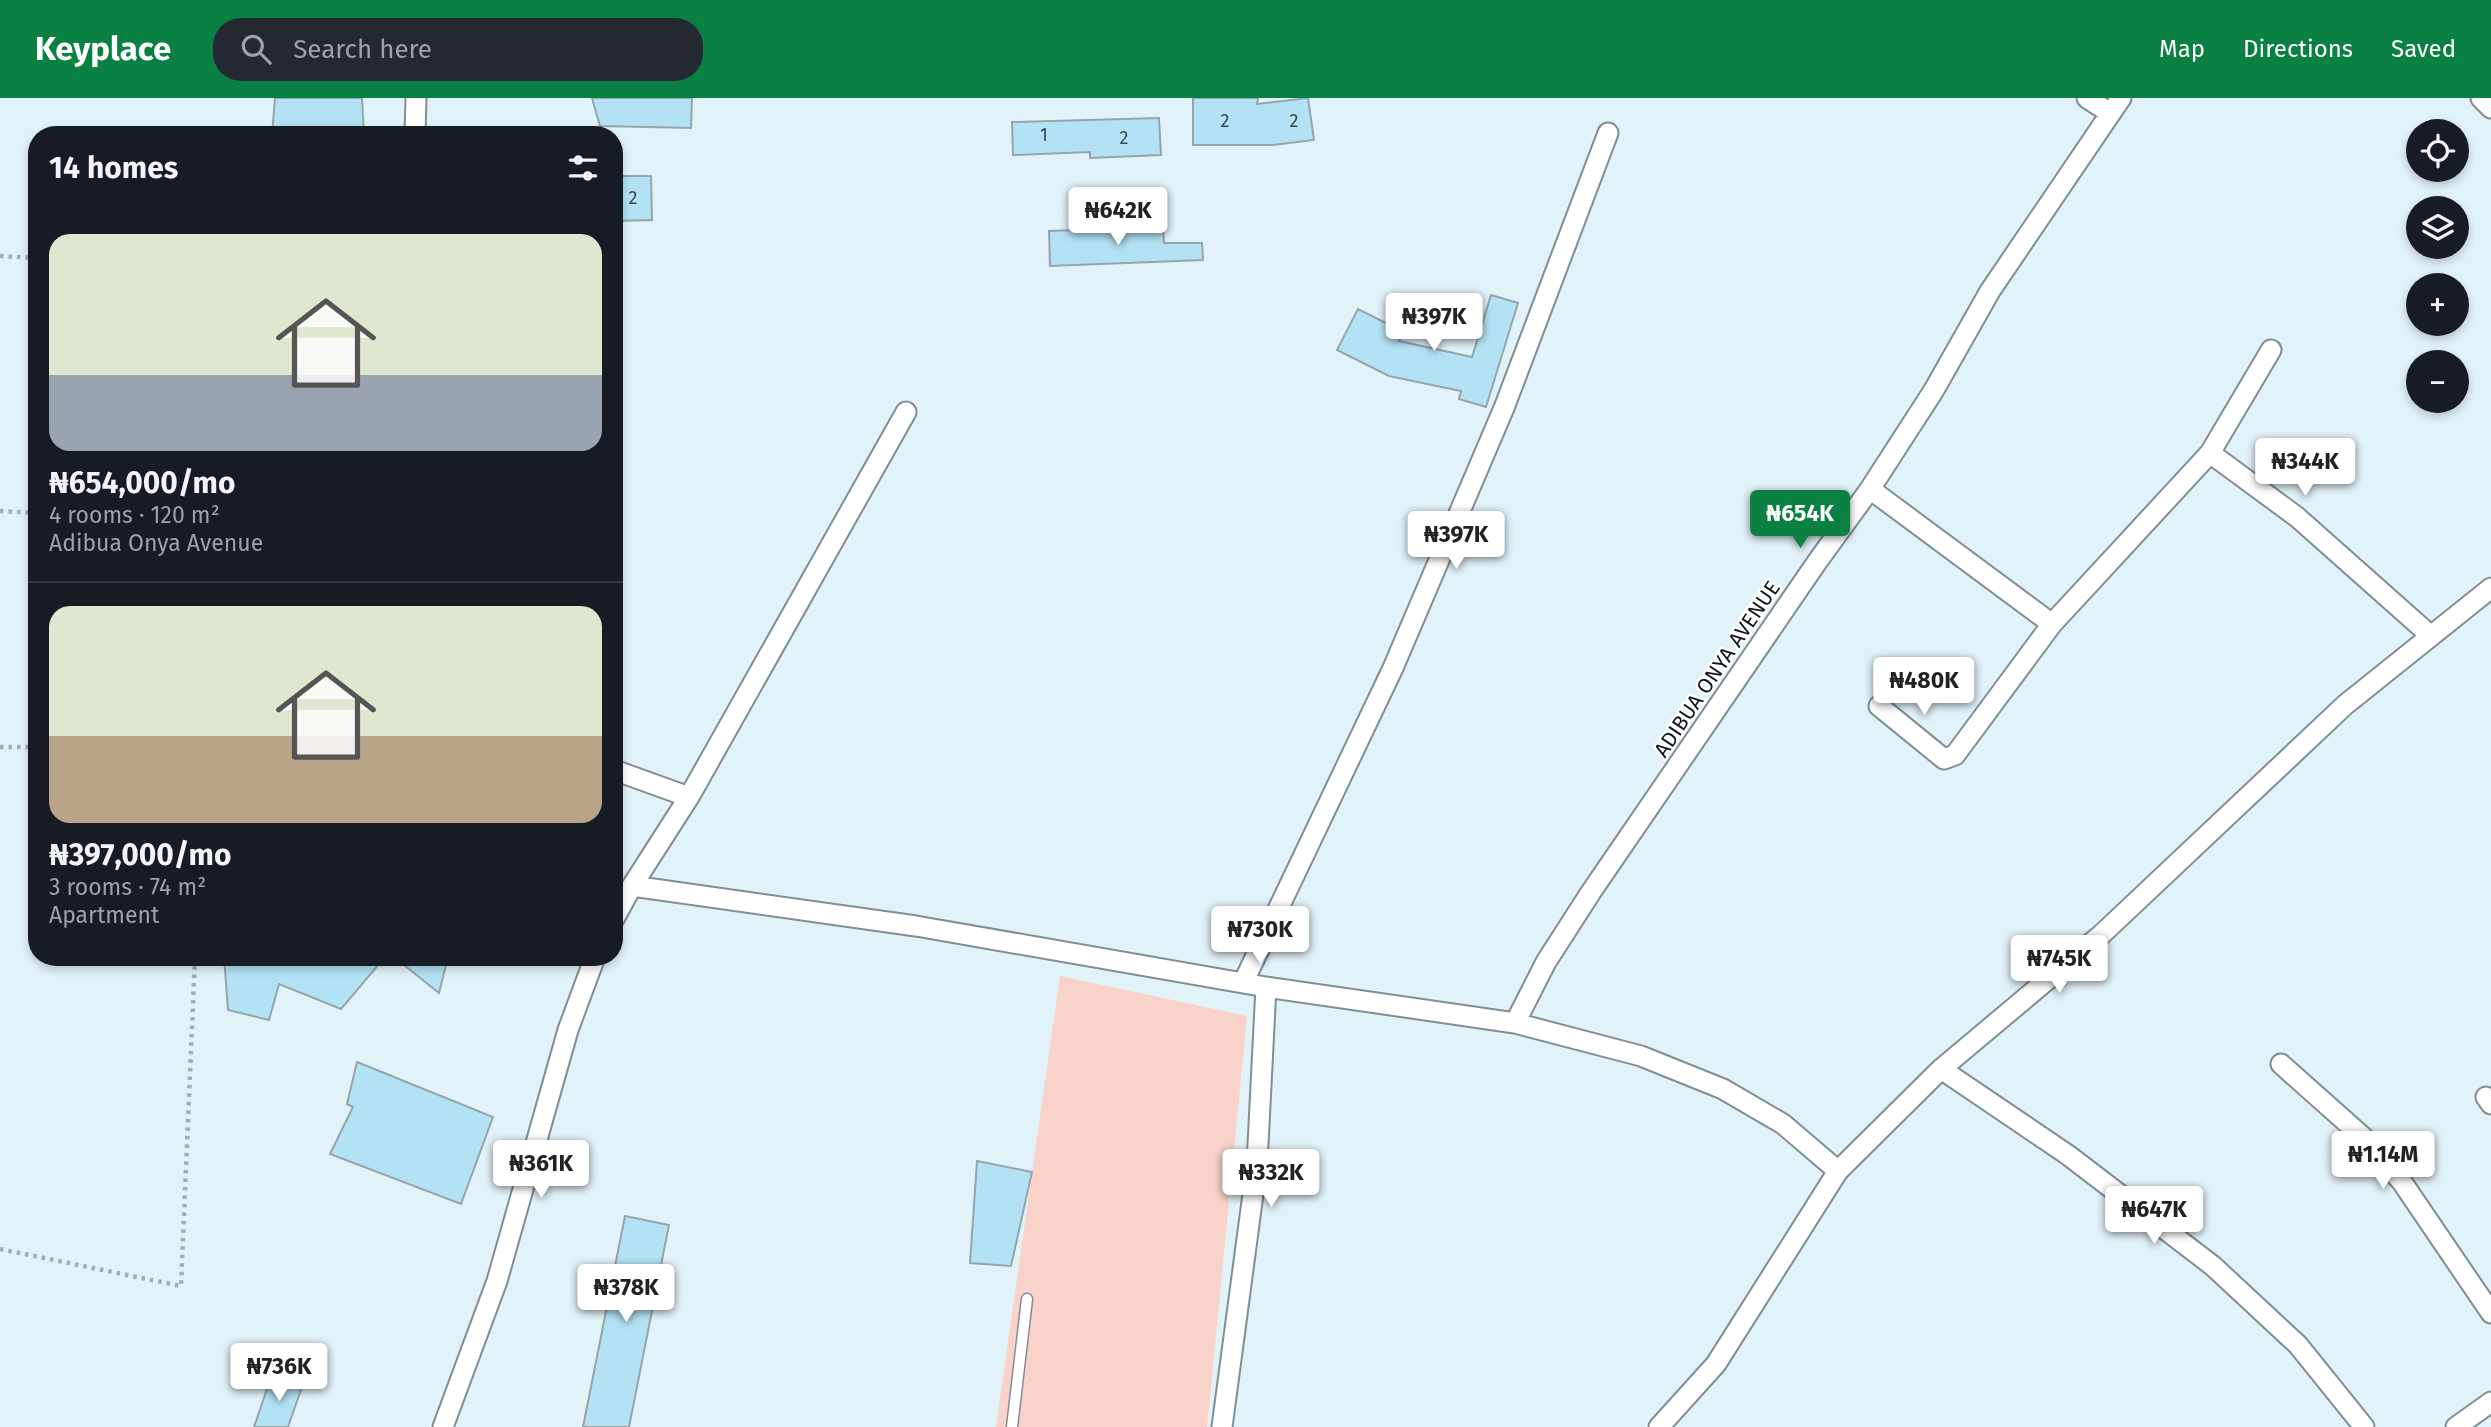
<!DOCTYPE html>
<html lang="en">
<head>
<meta charset="utf-8">
<style>
  body { margin:0; font-family:"Fira Sans",sans-serif; background:#242831; color:#f1f3f6; height:100vh; display:flex; flex-direction:column; font-size:26px; white-space:nowrap }
  * { box-sizing:border-box; margin:0 }
  p { font-size:23px; color:#9ea1a6 }
  .icon { flex:none; width:38px; height:38px; fill:none; stroke:currentColor; stroke-width:2; stroke-linecap:round; stroke-linejoin:round }
  .map { position:relative; flex:1; overflow:hidden }
  .sheet { position:absolute; left:28px; top:28px; width:595px; height:840px; display:flex; flex-direction:column; background:#171b24; border-radius:28px; box-shadow:0 4px 10px #0003 }
  .sheet>* { flex:none }
  .buttons { position:absolute; left:2406px; top:21px; display:grid; gap:14px }
  .buttons a { display:grid; place-items:center; width:63px; height:63px; border-radius:50%; background:#171b24; box-shadow:0 4px 10px #0003; font-size:35px }
  .price { position:absolute; translate:-50% -60px; padding:0 16px; border-radius:7px; background:#fff; color:#222; font-size:23px; line-height:46px; filter:drop-shadow(0 2px 4px #0008) }
  .price::after { content:''; position:absolute; left:50%; top:42px; width:21px; height:16px; margin-left:-10px; background:inherit; clip-path:polygon(0 0,100% 0,50% 100%) }
  .price.selected { background:#0b8043; color:#fff }
  ul { padding:0; list-style:none }
  li { display:grid; align-content:center; gap:14px; height:371px; padding:0 21px }
  li+li { border-top:2px solid #363941 }
  li span { display:grid; place-items:center; height:217px; border-radius:21px; color:#555 }
  li>.icon { margin-inline-start:auto }
  span .icon { width:126px; height:126px; fill:#fffc; stroke-width:1 }
  li b { font-size:30px }
  h2 { display:flex; justify-content:space-between; align-items:center; height:84px; padding:0 21px; font-size:30px }
  header { display:flex; align-items:center; gap:42px; box-sizing:border-box; height:98px; padding:0 35px; background:#0b8043; color:#fff }
  header strong { font-size:33px }
  nav { display:flex; gap:38px; margin-inline-start:auto; font-size:24px }
  .search { width:490px; height:63px; background:#242831; display:flex; align-items:center; gap:18px; box-sizing:border-box; padding:0 24px; border-radius:28px; color:#9ea1a6; font-size:26px }
  .map>svg:first-child { display:block }
  .green { fill:#f9d2c9 }
  .building { fill:#b4e2f5; stroke:#96a5ab; stroke-width:2 }
  .lines { fill:none; stroke-linecap:round; stroke-linejoin:round }
  .lane-casing { stroke:#808e95; stroke-width:13 }
  .street-casing { stroke:#808e95; stroke-width:23 }
  .path { stroke:#a1aeb3; stroke-width:4.5; stroke-dasharray:3.5 5; stroke-linecap:butt }
  .lane { stroke:#fff; stroke-width:10 }
  .street { stroke:#fff; stroke-width:19 }
  .labels { text-anchor:middle; dominant-baseline:central; stroke-width:5; stroke-linejoin:round; paint-order:stroke }
  .number-label { font-size:18px; fill:#38484e }
  .street-label { font-size:21px; fill:#0f1417; stroke:#fff }
</style>
</head>
<body>
<header>
<strong>Keyplace</strong>
<div class="search"><svg class="icon" aria-label="search" viewBox="0 0 24 24"><circle cx="10" cy="10" r="6"/><path d="M15 15l6 6"/></svg>Search here</div>
<nav><a>Map</a><a>Directions</a><a>Saved</a></nav>
</header>
<div class="map">
<svg width="2491" height="1329" viewBox="0 0 2491 1329">
  <rect width="100%" height="100%" fill="#e2f2f9"/>
  <path class="green" d="M1060 878 1247 918 1207 1329H996Z"/>
  <path class="building" d="M275 0H362L364 37H272Z
    M592 0H692L691 30 600 28Z
    M1193 0H1258L1257 6 1308 0 1314 42 1273 47H1193Z
    M1159 20 1161 57 1090 60V54L1013 57 1012 24Z
    M614 78H651L652 122 614 123Z
    M1163 129 1164 145H1202L1203 162 1050 168 1049 133Z
    M1491 197 1518 205 1486 309 1459 301 1461 293 1389 278 1337 252 1358 211 1404 234 1399 243 1472 259Z
    M224 859H385L341 911 279 886 269 922 228 912Z
    M394 859H448L439 895Z
    M357 964 493 1019 461 1106 330 1056 353 1009 347 1006Z
    M977 1063 1032 1074 1011 1168 970 1165Z
    M625 1118 669 1127 629 1329H583Z
    M272 1276 303 1286 288 1329H254Z"/>
  <g class="lines">
    <g class="lane-casing">
      <path id="lane" d="M1012 1329 1027 1201"/>
    </g>
    <g class="street-casing">
      <path id="street" d="M2087 0 2110 15
        M2481 0 2491 10
        M415 37 416 0
        M2271 252 2210 355 2297 419 2431 538
        M1870 391 2052 526
        M1879 608 1944 661 1955 657 2052 526 2210 355
        M614 672 689 699
        M632 788 916 828 1266 889 1515 925 1641 958 1723 991 1783 1026 1838 1073
        M614 821 632 788 689 699 906 314
        M1243 885 1393 570 1504 310 1608 35
        M1515 925 1546 864 1591 794 1817 464 1870 391 1934 292 1990 193 2121 0
        M2281 966 2363 1039 2402 1084 2491 1215
        M1941 971 2068 1057 2213 1168 2298 1247 2364 1329
        M2486 999 2491 1006
        M443 1329 497 1183 568 932 595 859
        M1222 1329 1257 1066 1266 889
        M1659 1329 1716 1266 1838 1073 1941 971 2102 836 2345 607 2491 490
        M2456 1329 2491 1304"/>
    </g>
    <path class="path" d="M0 158 37 160
      M0 413 37 415
      M0 649H37
      M0 1151 181 1188 195 859"/>
    <use href="#lane" class="lane"/>
    <use href="#street" class="street"/>
  </g>
  <g class="labels">
    <g class="number-label">
      <text x="1225" y="23">2</text>
      <text x="1294" y="23">2</text>
      <text x="1044" y="37">1</text>
      <text x="1124" y="40">2</text>
      <text x="633" y="100">2</text>
    </g>
    <g class="street-label">
      <text transform="translate(1717 571) rotate(-56)">ADIBUA ONYA AVENUE</text>
    </g>
  </g>
</svg>
<div class="buttons">
<a><svg class="icon" aria-label="locate" viewBox="0 0 24 24"><circle cx="12" cy="12" r="6"/><path d="M12 2v4M12 18v4M2 12h4M18 12h4"/></svg></a>
<a><svg class="icon" aria-label="layers" viewBox="0 0 24 24"><path d="M12 4l9 5-9 5-9-5zM3 14l9 5 9-5"/></svg></a>
<a>+</a>
<a>−</a>
</div>
<b class="price" style="left:1118px;top:149px">₦642K</b>
<b class="price" style="left:1434px;top:255px">₦397K</b>
<b class="price" style="left:2305px;top:400px">₦344K</b>
<b class="price selected" style="left:1800px;top:452px">₦654K</b>
<b class="price" style="left:1456px;top:473px">₦397K</b>
<b class="price" style="left:1924px;top:619px">₦480K</b>
<b class="price" style="left:1260px;top:868px">₦730K</b>
<b class="price" style="left:2059px;top:897px">₦745K</b>
<b class="price" style="left:2383px;top:1093px">₦1.14M</b>
<b class="price" style="left:541px;top:1102px">₦361K</b>
<b class="price" style="left:1271px;top:1111px">₦332K</b>
<b class="price" style="left:2154px;top:1148px">₦647K</b>
<b class="price" style="left:626px;top:1226px">₦378K</b>
<b class="price" style="left:279px;top:1305px">₦736K</b>
<section class="sheet">
<h2>14 homes<svg class="icon" aria-label="filters" viewBox="0 0 24 24"><path d="M4 7h16M4 17h16"/><circle cx="9" cy="7" r="2"/><circle cx="15" cy="17" r="2"/></svg></h2>
<ul>
<li><span style="background:linear-gradient(#dfe7d0 65%,#9aa5b1 0)"><svg class="icon" aria-label="home" viewBox="0 0 24 24"><path d="M3 11l9-7 9 7M6 9v11h12V9"/></svg></span><div><b>₦654,000/mo</b><p>4 rooms · 120 m²</p><p>Adibua Onya Avenue</p></div></li>
<li><span style="background:linear-gradient(#dfe7d0 60%,#b9a48a 0)"><svg class="icon" aria-label="home" viewBox="0 0 24 24"><path d="M3 11l9-7 9 7M6 9v11h12V9"/></svg></span><div><b>₦397,000/mo</b><p>3 rooms · 74 m²</p><p>Apartment</p></div></li>
</ul>
</section>
</div>
</body>
</html>
